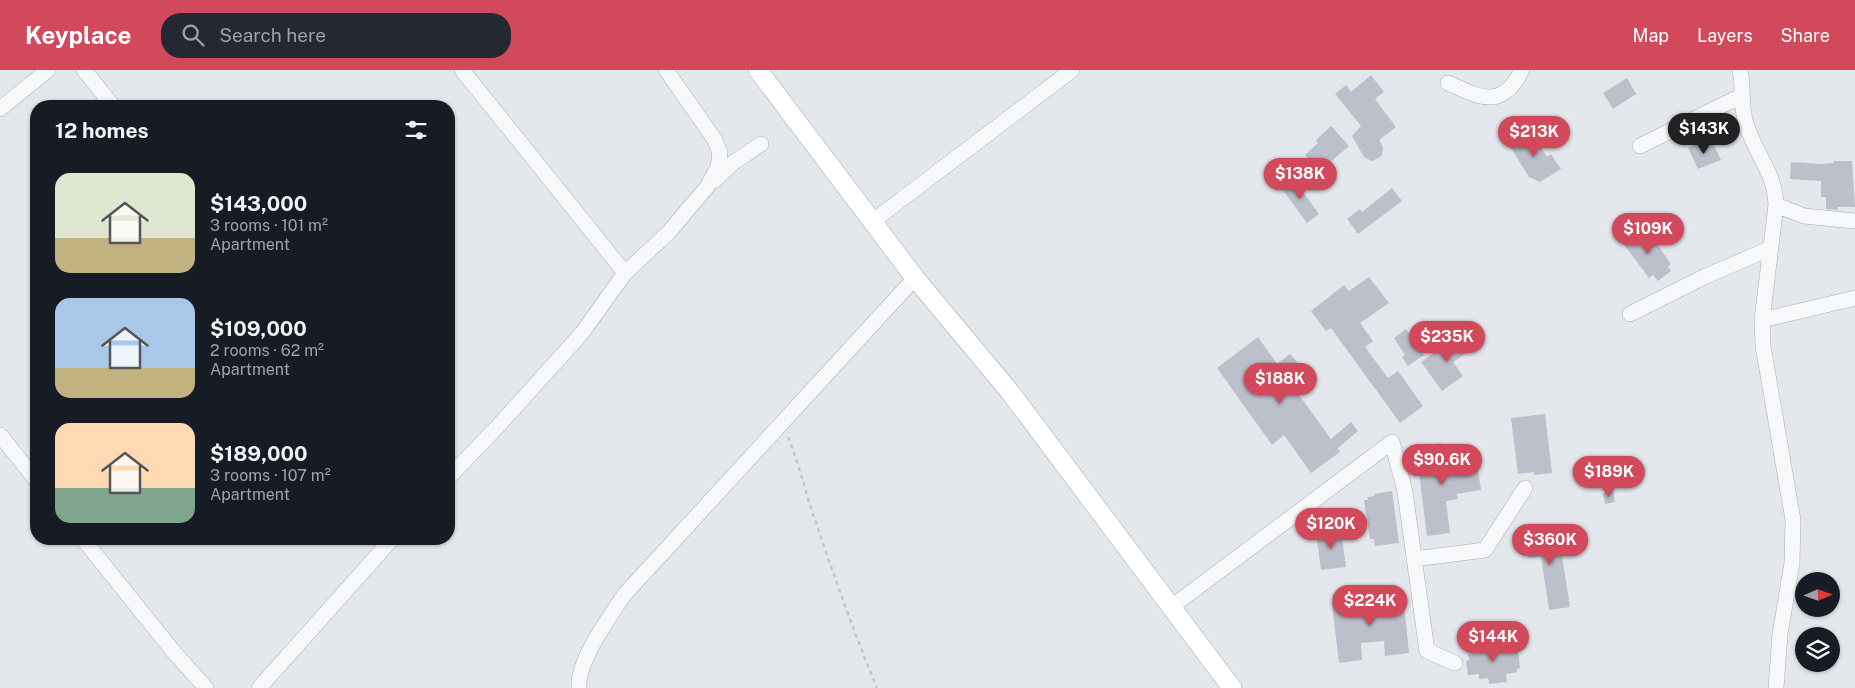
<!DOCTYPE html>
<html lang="en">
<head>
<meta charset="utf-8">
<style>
  body { margin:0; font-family:"Public Sans",sans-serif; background:#242831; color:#f1f3f6; height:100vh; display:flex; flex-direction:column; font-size:19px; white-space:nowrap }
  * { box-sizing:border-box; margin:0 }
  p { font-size:16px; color:#9ea1a6 }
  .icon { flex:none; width:28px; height:28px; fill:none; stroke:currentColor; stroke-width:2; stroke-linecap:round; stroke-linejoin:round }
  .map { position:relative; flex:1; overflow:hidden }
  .sheet { position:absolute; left:30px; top:30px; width:425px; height:445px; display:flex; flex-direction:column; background:#171b24; border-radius:20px; box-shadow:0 1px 4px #0004 }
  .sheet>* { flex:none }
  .needle { width:32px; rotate:88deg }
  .tools { position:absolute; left:1795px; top:502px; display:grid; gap:10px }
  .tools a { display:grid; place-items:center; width:45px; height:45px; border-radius:50%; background:#171b24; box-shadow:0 1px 4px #0004; font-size:25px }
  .price { position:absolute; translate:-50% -42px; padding:0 11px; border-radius:18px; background:#d1495b; color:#fff; font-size:16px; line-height:32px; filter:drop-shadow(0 1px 2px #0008) }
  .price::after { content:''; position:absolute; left:50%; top:30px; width:15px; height:11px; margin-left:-8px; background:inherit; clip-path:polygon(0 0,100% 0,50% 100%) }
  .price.active { background:#222; color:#fff }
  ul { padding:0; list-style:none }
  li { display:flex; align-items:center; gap:15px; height:125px; padding:0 25px }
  li span { display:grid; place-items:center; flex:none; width:140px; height:100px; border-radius:15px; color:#555 }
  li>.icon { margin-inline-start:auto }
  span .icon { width:60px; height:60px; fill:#fffc; stroke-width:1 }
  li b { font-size:21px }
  h2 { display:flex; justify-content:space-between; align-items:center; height:60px; padding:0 25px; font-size:21px }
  header { display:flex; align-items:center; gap:30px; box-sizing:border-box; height:70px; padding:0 25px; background:#d1495b; color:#fff }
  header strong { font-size:24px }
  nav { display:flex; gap:28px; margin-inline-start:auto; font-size:18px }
  .search { width:350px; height:45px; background:#242831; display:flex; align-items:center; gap:12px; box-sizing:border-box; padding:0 18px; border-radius:20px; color:#9ea1a6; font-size:19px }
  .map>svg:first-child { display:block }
  .building { fill:#bbc0ca }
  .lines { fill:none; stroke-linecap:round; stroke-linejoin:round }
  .minor-casing { stroke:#a9aeb7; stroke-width:16 }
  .major-casing { stroke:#a3abb8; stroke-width:20 }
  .path { stroke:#c2c5cb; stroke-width:2.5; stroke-dasharray:4 4; stroke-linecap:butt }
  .minor { stroke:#f7f8fa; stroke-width:15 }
  .major { stroke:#fff; stroke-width:19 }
</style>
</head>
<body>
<header>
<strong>Keyplace</strong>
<div class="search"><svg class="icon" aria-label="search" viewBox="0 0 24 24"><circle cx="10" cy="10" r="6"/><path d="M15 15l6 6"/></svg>Search here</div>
<nav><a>Map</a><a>Layers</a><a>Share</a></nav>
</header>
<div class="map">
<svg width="1855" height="618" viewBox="0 0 1855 618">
  <rect width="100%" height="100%" fill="#e4e7ec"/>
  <path class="building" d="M1371 5 1384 22 1375 29 1396 57 1379 70 1383 77 1382 85 1379 88 1371 91 1364 87 1352 66 1361 56 1335 24 1346 15 1351 22Z
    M1627 8 1636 24 1613 39 1603 23Z
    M1331 56 1349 76 1320 101 1305 85 1318 73 1316 70Z
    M1531 61 1547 87 1551 84 1561 99 1540 112 1529 107 1509 75Z
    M1712 71 1721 90 1698 99 1688 78 1700 73 1701 77Z
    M1834 91H1852L1855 137H1838V140L1826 139V127H1821V111L1790 109 1791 92 1822 94 1833 93Z
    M1292 107 1319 144 1307 153 1280 116Z
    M1392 118 1402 131 1358 164 1347 149 1360 139 1362 142Z
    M1647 160 1671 194 1668 197 1671 201 1658 211 1653 205 1649 208 1623 173 1639 161 1643 163Z
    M1369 207 1389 233 1360 253 1373 271 1365 277 1388 308 1398 301 1423 336 1400 353 1331 258 1326 261 1311 241 1344 215 1349 221Z
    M1406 259 1424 285 1408 296 1402 287 1405 285 1394 268Z
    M1464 265 1473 279 1453 292 1463 306 1442 321 1421 292 1442 277 1443 279Z
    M1258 267 1277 294 1290 284 1298 293 1284 304 1331 369 1351 352 1358 361 1338 378 1340 382 1311 403 1284 365 1272 375 1217 298Z
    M1545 344 1552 403 1534 405V402L1518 404 1511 348Z
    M1441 373 1443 381 1450 380 1454 403 1478 400 1481 420 1457 424 1458 429 1446 431 1450 463 1427 466 1417 387 1425 386 1418 376Z
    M1392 421 1399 473 1375 476 1374 469H1370L1364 430H1368L1367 427 1375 426 1374 424Z
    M1613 421 1615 432 1605 434 1603 423Z
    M1341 460 1346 497 1321 500 1316 463Z
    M1558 460 1570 537 1549 540 1541 486 1529 488 1528 483 1525 484 1522 465Z
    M1403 526 1409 583 1385 586 1384 571 1361 573 1362 590 1339 593 1332 534Z
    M1496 570 1498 582 1518 580 1520 598 1517 599V602L1506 604 1507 612 1489 614 1488 608 1479 609V604L1468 605 1466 591 1469 590 1468 584 1484 582 1482 572Z"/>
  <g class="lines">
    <g class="minor-casing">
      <path id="minor" d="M84 0 113 36
        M462 0 625 203
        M1740 0C1744 17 1740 36 1746 53 1755 84 1775 102 1776 135L1762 250 1763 276 1793 450 1792 493 1780 564 1776 618
        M1448 13C1481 28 1502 40 1522 0
        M0 39 48 0
        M1640 76 1741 26
        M714 111 733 93 761 74
        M1776 135 1804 146 1855 151
        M873 151 1072 0
        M1630 244 1706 206 1769 179
        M1762 250 1855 228
        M0 365 36 410
        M449 407 500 354 582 263 625 203 669 162 707 117 718 97 720 83 715 70 666 0
        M83 469 173 581 206 618
        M1414 489 1485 480 1525 418
        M1170 538 1392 372 1405 422 1427 581 1455 593
        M259 618 392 469
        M579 618C577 591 609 548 624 525L915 208"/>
    </g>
    <g class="major-casing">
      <path id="major" d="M758 0 915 208 1010 322 1232 618"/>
    </g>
    <path class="path" d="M788 367C798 391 804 416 812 441 832 500 853 560 877 618"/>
    <use href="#minor" class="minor"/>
    <use href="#major" class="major"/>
  </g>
</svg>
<div class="tools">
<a><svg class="needle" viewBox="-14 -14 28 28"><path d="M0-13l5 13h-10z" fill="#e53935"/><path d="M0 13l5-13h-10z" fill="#9ea1a6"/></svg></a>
<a><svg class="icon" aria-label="layers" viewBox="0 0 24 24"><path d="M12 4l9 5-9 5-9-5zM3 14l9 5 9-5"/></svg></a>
</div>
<b class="price active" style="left:1704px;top:85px">$143K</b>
<b class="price" style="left:1534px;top:88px">$213K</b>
<b class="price" style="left:1300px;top:130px">$138K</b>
<b class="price" style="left:1648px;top:185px">$109K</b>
<b class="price" style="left:1447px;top:293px">$235K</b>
<b class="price" style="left:1280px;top:335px">$188K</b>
<b class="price" style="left:1442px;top:416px">$90.6K</b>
<b class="price" style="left:1609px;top:428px">$189K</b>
<b class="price" style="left:1331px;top:480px">$120K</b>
<b class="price" style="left:1550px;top:496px">$360K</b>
<b class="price" style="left:1370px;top:557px">$224K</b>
<b class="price" style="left:1493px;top:593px">$144K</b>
<section class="sheet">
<h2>12 homes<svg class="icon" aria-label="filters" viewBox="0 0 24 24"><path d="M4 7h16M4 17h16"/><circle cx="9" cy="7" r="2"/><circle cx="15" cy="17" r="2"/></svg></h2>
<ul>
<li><span style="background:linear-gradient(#dfe7d0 65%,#c2b280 0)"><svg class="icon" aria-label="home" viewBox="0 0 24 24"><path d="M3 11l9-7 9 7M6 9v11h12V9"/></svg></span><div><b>$143,000</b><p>3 rooms · 101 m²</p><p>Apartment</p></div></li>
<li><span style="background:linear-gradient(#a9c7e8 70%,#c2b280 0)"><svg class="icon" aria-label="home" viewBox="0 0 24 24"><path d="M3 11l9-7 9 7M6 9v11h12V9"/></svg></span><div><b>$109,000</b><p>2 rooms · 62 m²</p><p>Apartment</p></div></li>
<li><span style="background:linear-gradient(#ffd9b3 65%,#7fa58c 0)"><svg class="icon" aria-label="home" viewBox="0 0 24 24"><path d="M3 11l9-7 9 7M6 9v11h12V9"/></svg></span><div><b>$189,000</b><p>3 rooms · 107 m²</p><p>Apartment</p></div></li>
</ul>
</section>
</div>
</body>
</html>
